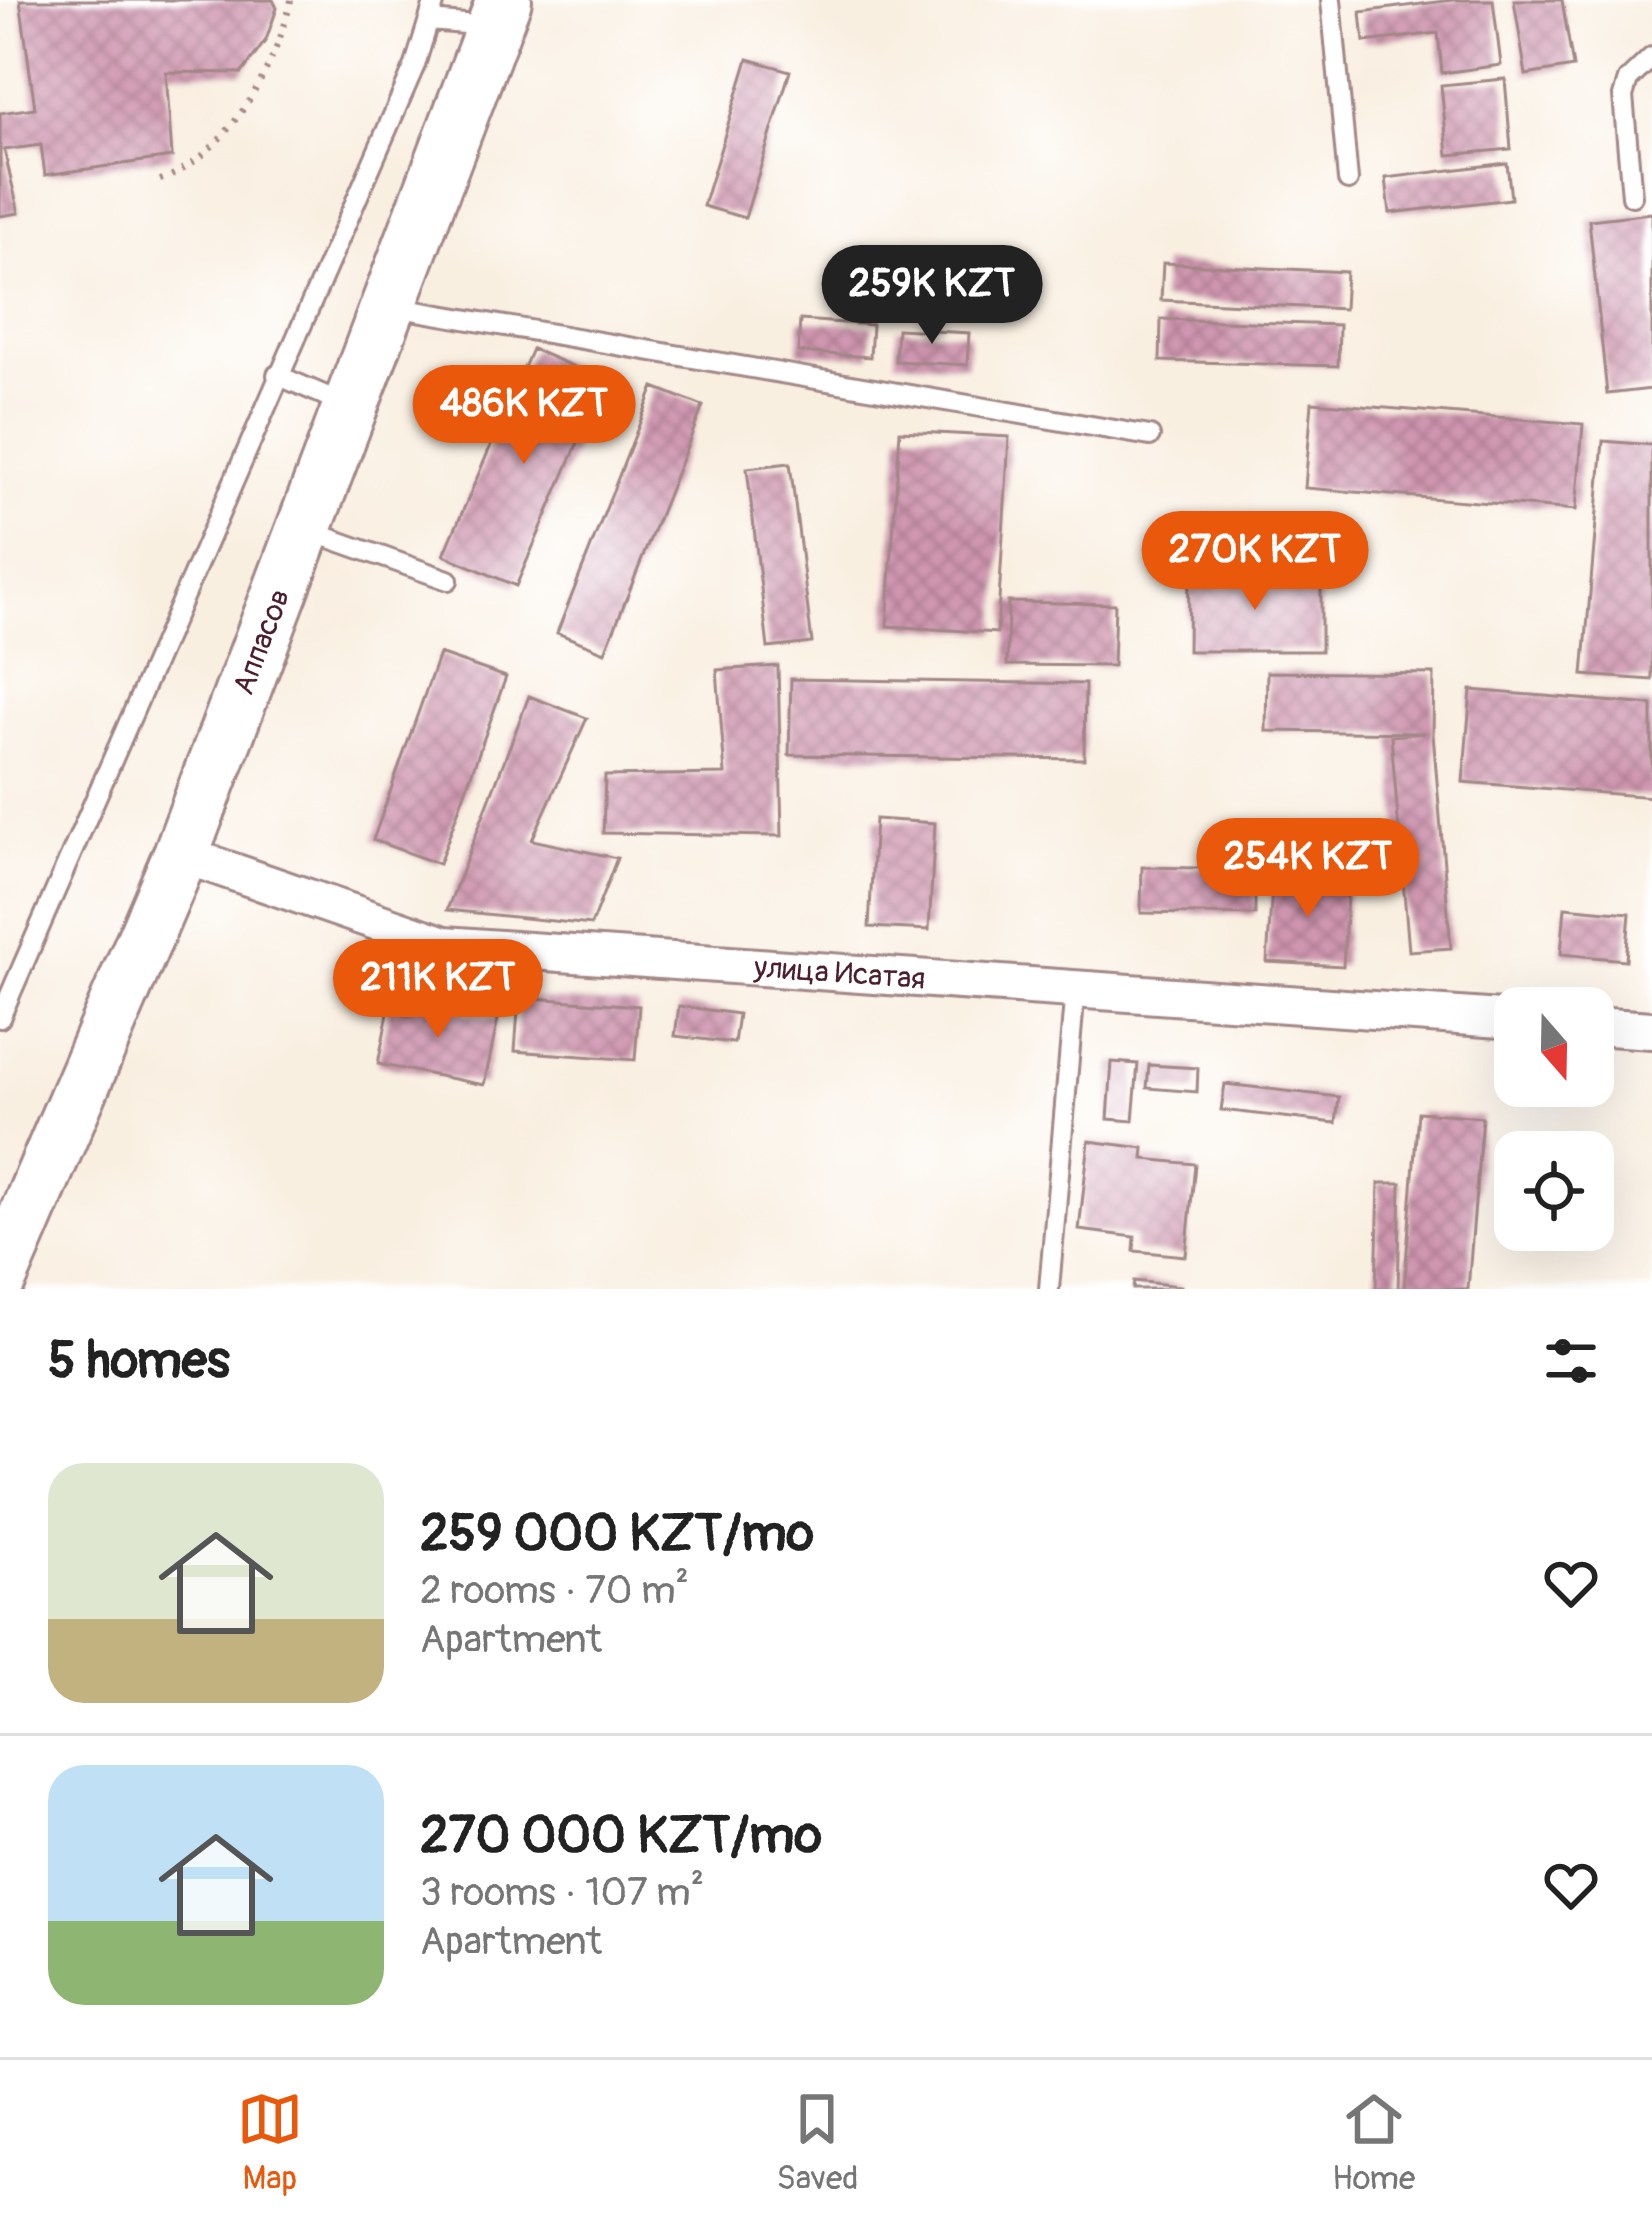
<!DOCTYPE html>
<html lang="en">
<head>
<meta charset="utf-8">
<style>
  body { margin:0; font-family:Pangolin,sans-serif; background:#f6f6f6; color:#222; height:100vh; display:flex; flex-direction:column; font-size:45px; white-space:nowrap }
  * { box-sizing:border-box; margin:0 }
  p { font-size:39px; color:#767676 }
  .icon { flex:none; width:66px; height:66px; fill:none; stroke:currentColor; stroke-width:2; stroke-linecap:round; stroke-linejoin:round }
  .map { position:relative; height:1289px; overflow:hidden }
  .drawer { display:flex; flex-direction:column; background:#fff; flex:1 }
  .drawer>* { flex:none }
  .needle { width:78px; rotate:160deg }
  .controls { position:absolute; left:1494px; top:987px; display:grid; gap:24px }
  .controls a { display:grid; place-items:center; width:120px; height:120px; border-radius:24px; background:#fff; box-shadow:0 12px 48px #0002; font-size:60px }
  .price { position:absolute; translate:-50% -102px; padding:0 27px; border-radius:42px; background:#ea580c; color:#fff; font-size:39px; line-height:78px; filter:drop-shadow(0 3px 6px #0008) }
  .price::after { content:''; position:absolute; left:50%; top:72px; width:36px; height:27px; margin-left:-18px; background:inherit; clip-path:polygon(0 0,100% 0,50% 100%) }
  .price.current { background:#222; color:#fff }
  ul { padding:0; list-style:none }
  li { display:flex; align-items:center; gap:36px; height:300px; padding:0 48px }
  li+li { border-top:3px solid #e0e0e0 }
  li span { display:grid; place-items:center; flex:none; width:336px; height:240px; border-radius:36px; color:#555 }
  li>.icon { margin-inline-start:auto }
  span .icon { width:144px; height:144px; fill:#fffc; stroke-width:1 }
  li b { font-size:51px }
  h2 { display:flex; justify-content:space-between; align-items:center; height:144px; padding:0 48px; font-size:51px }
  .dock { display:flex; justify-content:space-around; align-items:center; height:168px; border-top:3px solid #e0e0e0; background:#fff; font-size:33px; color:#767676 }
  .dock a { display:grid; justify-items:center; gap:6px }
  .dock .current { color:#ea580c }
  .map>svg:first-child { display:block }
  .building { fill:url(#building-cross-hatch) }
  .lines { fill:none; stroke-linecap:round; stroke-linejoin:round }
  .lane-casing { stroke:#a28786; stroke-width:24 }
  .street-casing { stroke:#a28786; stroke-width:42 }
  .secondary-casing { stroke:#a28786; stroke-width:60 }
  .path { stroke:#a28786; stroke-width:6; stroke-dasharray:3 9; stroke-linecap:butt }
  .lane { stroke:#fff; stroke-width:18 }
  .street { stroke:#fff; stroke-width:36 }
  .secondary { stroke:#fff; stroke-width:54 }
  .labels { text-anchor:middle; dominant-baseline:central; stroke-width:9; stroke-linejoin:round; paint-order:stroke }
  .street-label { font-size:30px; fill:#4a1f2b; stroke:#fff }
</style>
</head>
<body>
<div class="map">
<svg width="1652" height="1289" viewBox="0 0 1652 1289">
  <defs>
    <pattern id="building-cross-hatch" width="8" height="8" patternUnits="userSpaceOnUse" patternTransform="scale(3)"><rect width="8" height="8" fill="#d097b1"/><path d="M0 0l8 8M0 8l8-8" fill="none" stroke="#ab7b90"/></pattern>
  </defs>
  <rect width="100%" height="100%" fill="#fff"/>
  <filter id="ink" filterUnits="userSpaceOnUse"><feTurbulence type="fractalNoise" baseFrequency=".00833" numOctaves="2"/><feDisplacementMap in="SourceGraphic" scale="24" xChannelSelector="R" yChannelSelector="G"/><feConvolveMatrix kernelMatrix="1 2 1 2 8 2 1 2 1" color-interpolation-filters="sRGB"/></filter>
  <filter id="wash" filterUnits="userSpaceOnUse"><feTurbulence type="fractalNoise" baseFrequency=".004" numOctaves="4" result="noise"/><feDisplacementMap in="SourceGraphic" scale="48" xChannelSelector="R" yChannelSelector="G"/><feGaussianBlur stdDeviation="2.7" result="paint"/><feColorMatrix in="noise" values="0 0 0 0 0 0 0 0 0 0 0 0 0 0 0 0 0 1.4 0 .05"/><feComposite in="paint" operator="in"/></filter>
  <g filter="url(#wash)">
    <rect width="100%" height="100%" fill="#f9efe1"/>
    <g id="blocks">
      <path class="building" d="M20 0H273L277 8 266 40 242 73 166 72 172 157 45 175 41 145 4 150 19 213 0 216V113L35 108Z
        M1452 0H1493L1501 65 1442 73 1438 33 1364 42 1361 12Z
        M1514 0H1562L1573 67 1526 75Z
        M748 59 790 71 745 218 703 206Z
        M1505 79 1511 149 1448 155 1441 85Z
        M1507 163 1511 199 1390 213 1386 178Z
        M1652 213V389L1607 394 1589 220Z
        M1163 263 1346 272 1344 309 1161 300Z
        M1161 319 1339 325 1338 366 1160 361Z
        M800 320 872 325 870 357 798 352Z
        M897 329 969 333 967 365 895 361Z
        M532 349 605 380 516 586 444 555Z
        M654 387 703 406 605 652 557 633Z
        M1312 402 1583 424 1576 510 1305 488Z
        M900 431 1009 437 997 633 887 626Z
        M1603 441 1652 445V680L1583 675Z
        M790 463 812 643 768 648 747 468Z
        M1189 575H1321V651H1188Z
        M1008 602 1115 604 1113 666 1007 665Z
        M439 654 506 677 439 864 373 840Z
        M778 666 782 836 603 833 605 776 725 774 717 670Z
        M1267 672 1434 674 1433 734 1451 948 1409 951 1391 736 1425 733 1266 731Z
        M791 679 1085 684 1084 759 789 755Z
        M1471 690 1652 705V797L1463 782Z
        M529 696 587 718 532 840 617 858 591 925 447 910Z
        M875 819 935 823 929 930 869 927Z
        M1142 867 1255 869V915L1141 913Z
        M1273 874 1348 879 1343 966 1267 962Z
        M1565 907 1630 913 1626 960 1561 954Z
        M519 997 639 1006 635 1060 515 1051Z
        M391 998 498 1019 484 1085 378 1064Z
        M679 1006 738 1014 734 1043 675 1036Z
        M1112 1062 1138 1064 1133 1121 1108 1119Z
        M1149 1065 1198 1068 1197 1092 1147 1088Z
        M1225 1084 1339 1097 1336 1123 1221 1110Z
        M1418 1112 1482 1117 1468 1289H1404Z
        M1089 1141 1144 1148 1143 1159 1195 1164 1186 1256 1134 1251 1135 1237 1079 1230Z
        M1379 1183H1401L1398 1289H1376Z
        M1134 1281 1181 1286V1289H1133Z"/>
    </g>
  </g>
  <g filter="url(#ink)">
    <use href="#blocks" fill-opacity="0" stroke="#a28786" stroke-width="3"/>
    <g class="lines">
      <g class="lane-casing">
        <path id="lane" d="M1331 0 1348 180
          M429 21 489 26
          M1632 196 1623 96 1628 80 1652 57
          M394 307 1150 436
          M277 375 347 405
          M310 531 448 580
          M0 1018 415 65 435 0
          M1049 1289 1075 989"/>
      </g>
      <g class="street-casing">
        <g id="street">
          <path id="s1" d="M181 854 445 945 1515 1020"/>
          <path d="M1593 1026 1652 1030"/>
        </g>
      </g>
      <g class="secondary-casing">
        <g id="secondary">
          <path id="s2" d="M0 1277 181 854 504 0"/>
        </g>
      </g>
      <path class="path" d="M160 180C227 157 277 66 291 0"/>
      <use href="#lane" class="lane"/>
      <use href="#street" class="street"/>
      <use href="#secondary" class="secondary"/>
    </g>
  </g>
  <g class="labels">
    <g class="street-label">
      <text stroke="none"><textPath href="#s2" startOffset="687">Аппасов</textPath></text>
      <text stroke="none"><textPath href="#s1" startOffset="675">улица Исатая</textPath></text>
    </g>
  </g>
</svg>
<div class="controls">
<a><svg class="needle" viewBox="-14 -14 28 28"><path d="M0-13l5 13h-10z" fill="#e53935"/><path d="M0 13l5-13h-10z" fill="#767676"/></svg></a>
<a><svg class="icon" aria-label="locate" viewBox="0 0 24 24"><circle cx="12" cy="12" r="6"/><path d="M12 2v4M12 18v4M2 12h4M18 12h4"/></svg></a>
</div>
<b class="price current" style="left:932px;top:347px">259K KZT</b>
<b class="price" style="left:524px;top:467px">486K KZT</b>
<b class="price" style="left:1255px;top:613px">270K KZT</b>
<b class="price" style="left:1308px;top:920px">254K KZT</b>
<b class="price" style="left:438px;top:1041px">211K KZT</b>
</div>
<section class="drawer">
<h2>5 homes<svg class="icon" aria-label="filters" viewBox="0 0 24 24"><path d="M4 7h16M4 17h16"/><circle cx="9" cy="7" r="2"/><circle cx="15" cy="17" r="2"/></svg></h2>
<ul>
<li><span style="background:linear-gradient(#dfe7d0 65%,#c2b280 0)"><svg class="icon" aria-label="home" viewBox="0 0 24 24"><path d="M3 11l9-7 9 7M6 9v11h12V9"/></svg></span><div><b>259 000 KZT/mo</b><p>2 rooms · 70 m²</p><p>Apartment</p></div><svg class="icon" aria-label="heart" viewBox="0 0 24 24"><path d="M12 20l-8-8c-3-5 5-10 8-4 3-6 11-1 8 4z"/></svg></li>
<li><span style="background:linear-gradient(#bfe0f5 65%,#8fb573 0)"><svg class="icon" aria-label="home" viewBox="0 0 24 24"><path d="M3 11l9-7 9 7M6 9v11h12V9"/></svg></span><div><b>270 000 KZT/mo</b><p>3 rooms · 107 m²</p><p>Apartment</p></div><svg class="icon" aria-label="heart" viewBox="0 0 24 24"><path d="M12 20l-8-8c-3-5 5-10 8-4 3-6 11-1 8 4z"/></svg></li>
</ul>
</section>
<nav class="dock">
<a class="current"><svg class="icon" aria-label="map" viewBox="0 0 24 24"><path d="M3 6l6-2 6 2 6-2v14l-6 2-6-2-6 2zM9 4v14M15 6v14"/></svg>Map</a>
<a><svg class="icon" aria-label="saved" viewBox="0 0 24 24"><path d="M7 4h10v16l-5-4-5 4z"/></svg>Saved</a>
<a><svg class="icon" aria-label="home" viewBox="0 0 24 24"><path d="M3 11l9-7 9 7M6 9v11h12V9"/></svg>Home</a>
</nav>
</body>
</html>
